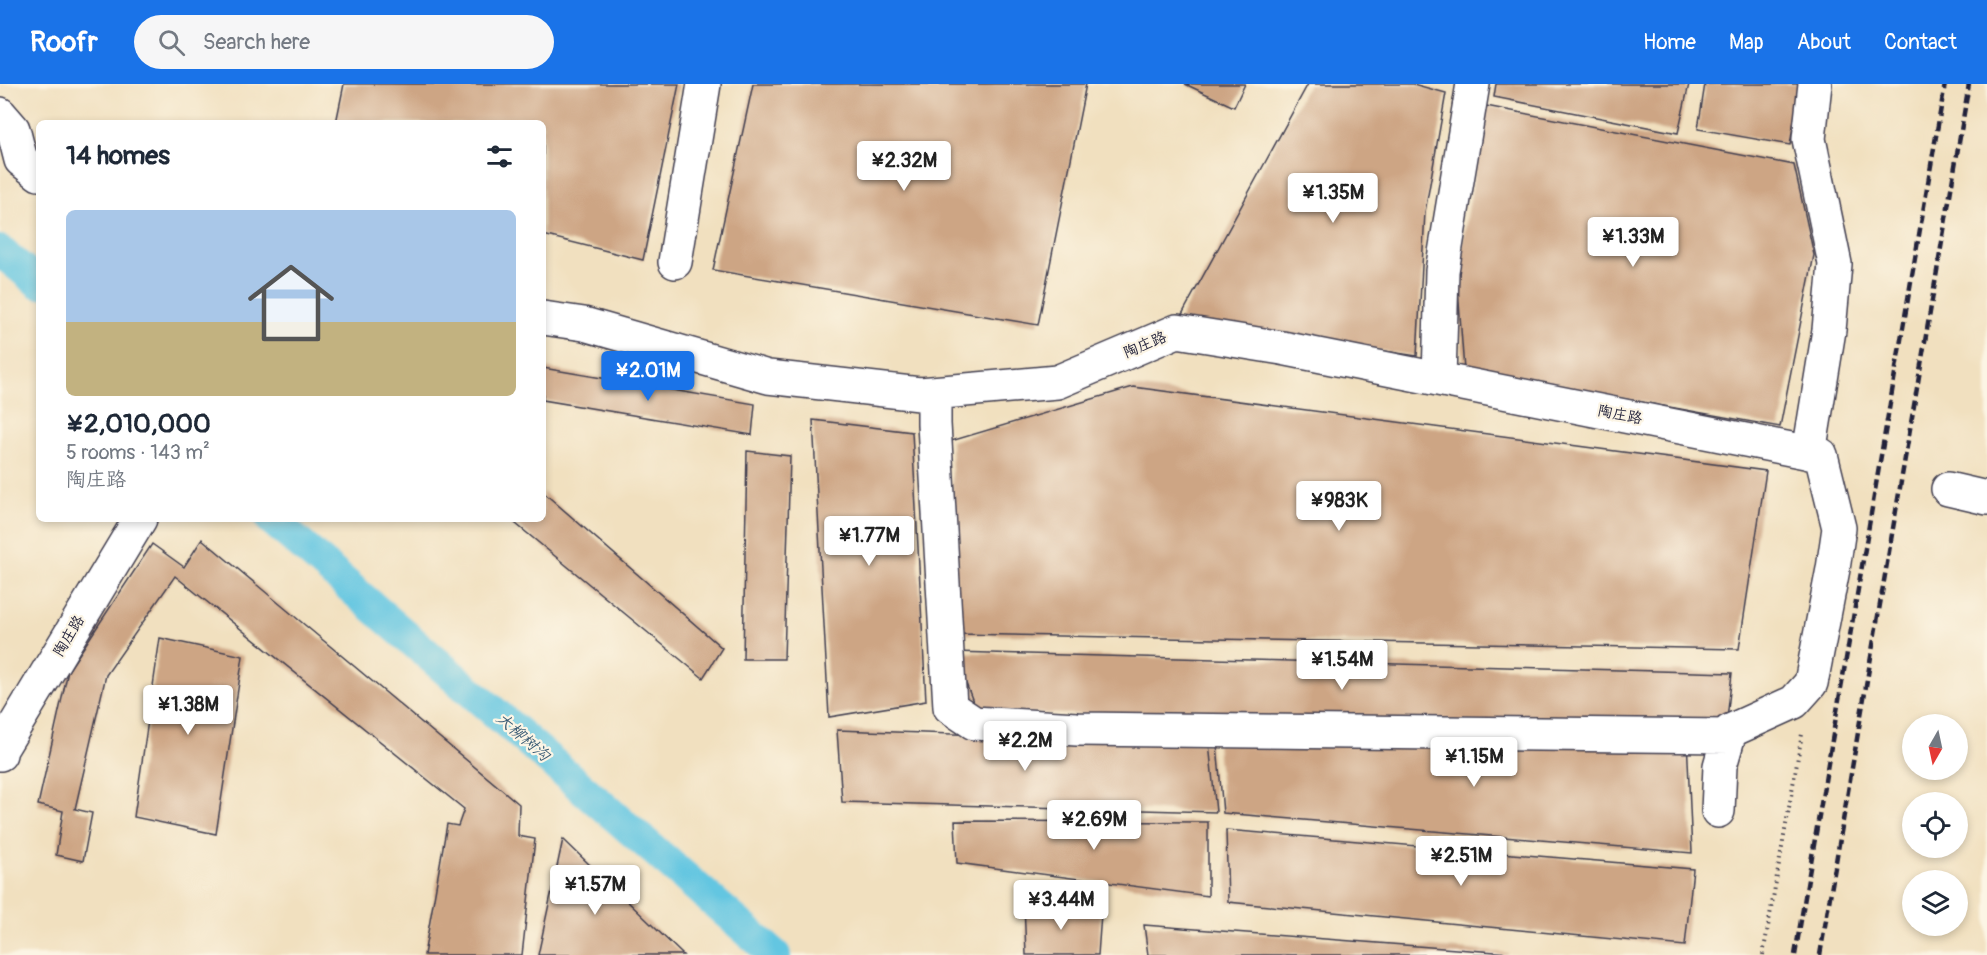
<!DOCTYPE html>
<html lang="en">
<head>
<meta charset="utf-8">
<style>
  body { margin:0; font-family:Pangolin,"LXGW WenKai TC",sans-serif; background:#f6f6f7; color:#1f2937; height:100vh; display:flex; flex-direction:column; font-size:22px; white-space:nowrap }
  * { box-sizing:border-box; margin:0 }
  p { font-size:20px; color:#747a83 }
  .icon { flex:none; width:33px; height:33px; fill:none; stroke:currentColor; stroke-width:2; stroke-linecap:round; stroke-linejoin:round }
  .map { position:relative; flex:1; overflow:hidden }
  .panel { position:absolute; left:36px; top:36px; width:510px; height:402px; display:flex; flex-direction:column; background:#fff; border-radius:9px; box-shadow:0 3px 9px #0003 }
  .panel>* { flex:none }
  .needle { width:39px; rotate:189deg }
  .tools { position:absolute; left:1902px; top:630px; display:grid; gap:12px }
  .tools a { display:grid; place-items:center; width:66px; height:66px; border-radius:50%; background:#fff; box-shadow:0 3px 9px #0003; font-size:30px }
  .price { position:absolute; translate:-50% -51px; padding:0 14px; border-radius:6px; background:#fff; color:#222; font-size:20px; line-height:39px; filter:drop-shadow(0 2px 3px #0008) }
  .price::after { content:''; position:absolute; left:50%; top:36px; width:18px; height:14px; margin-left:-9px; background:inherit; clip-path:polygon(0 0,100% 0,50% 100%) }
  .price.current { background:#1a73e8; color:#fff }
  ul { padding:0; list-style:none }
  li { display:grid; align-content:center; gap:12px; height:318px; padding:0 30px }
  li span { display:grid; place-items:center; height:186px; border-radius:9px; color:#555 }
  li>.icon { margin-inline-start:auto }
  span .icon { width:108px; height:108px; fill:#fffc; stroke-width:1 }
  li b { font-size:26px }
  h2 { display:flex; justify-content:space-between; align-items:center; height:72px; padding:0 30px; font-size:26px }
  header { display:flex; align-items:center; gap:36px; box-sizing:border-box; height:84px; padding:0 30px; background:#1a73e8; color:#fff }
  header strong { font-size:28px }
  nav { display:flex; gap:33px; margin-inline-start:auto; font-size:21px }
  .search { width:420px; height:54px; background:#f6f6f7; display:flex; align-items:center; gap:15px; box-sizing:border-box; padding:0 21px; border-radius:33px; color:#747a83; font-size:22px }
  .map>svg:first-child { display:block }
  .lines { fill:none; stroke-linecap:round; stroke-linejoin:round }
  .canal { stroke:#63c6e1; stroke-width:32 }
  .building { fill:#cda584 }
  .minor-casing { stroke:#413e4f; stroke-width:36 }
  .path { stroke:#413e4f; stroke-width:4; stroke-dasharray:1.5 4.5; stroke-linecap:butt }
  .minor { stroke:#fff; stroke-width:33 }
  .rail { stroke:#22223b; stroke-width:4.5; stroke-dasharray:9 4.5; stroke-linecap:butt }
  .labels { text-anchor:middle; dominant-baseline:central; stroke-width:4.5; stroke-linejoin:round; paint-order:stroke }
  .street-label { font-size:15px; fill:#22223b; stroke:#fcf5e5 }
  .water-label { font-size:16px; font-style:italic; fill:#395b75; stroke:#fcf5e5 }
</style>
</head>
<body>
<header>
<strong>Roofr</strong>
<div class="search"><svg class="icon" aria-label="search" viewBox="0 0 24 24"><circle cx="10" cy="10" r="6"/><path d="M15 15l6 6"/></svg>Search here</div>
<nav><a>Home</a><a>Map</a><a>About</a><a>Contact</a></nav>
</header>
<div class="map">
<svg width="1987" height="871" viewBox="0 0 1987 871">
  <rect width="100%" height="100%" fill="#fcf5e5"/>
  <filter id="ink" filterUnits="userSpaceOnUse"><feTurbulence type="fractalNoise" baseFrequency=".0167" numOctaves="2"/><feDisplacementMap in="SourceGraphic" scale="12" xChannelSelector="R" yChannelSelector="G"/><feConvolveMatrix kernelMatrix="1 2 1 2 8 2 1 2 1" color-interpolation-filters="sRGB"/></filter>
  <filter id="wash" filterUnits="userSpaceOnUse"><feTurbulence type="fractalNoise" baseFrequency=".008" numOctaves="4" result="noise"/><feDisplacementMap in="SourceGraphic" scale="24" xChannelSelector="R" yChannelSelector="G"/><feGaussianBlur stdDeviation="1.35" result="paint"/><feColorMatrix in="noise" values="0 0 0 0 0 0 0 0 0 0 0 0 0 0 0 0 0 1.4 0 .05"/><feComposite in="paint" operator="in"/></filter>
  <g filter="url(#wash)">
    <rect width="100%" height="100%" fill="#f1e0bf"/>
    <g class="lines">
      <path class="canal" d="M0 167 39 199
        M271 435 775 871"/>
    </g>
    <g id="blocks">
      <path class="building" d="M344 0H679L643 176 543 151V39H336Z
        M753 0H1086L1038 241 713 186Z
        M1185 0H1245L1234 23Z
        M1308 0H1413L1446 9 1425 128 1417 272 1179 236Z
        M1496 0H1689L1678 49 1494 13Z
        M1705 0H1800L1790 61 1698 45Z
        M1486 22 1794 81 1814 171 1780 343 1464 286 1457 191Z
        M543 284 755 320 752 351 543 316Z
        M1133 303 1766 387 1739 565 956 550 951 357Z
        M813 336 912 348 926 617 829 633Z
        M747 367 790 372 784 575H743Z
        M543 408 722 564 703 594 510 435H543Z
        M202 455 519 720 518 752 535 755 522 871H424L447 740 458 742 464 725 175 492 106 591 75 725 92 729 83 777 56 771 63 727 38 721 68 587 152 460 184 483Z
        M160 554 243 572 216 750 134 733Z
        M954 568 1732 589 1726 644 977 628Z
        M837 646 1209 659 1216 728 842 718Z
        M1687 654 1692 769 1223 729 1217 660Z
        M955 737 1208 738V812L957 779Z
        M1226 746 1693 785 1685 862 1228 818Z
        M563 755 683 871H538Z
        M1024 818 1101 830 1098 871H1026Z
        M1144 841 1508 869V871H1148Z"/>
    </g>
  </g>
  <g filter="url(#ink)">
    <use href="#blocks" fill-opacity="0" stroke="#413e4f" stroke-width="1.5"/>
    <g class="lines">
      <g class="minor-casing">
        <path id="minor" d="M0 30 13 45 21 76 39 90
          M675 178 704 0
          M543 234 584 240 768 293 920 310 1057 298 1177 247 1282 264 1821 371 1839 444 1833 485 1811 599 1794 618 1730 647 1720 682 1718 727
          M1439 295 1442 187 1473 0
          M934 309V340L950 623 974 639 1077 645 1729 652
          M1809 369 1829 246 1835 180 1809 55 1815 0
          M1948 405 1987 414
          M0 670 1 665 140 435"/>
      </g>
      <path class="path" d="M1763 871 1802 650"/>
      <use href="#minor" class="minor"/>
      <path class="rail" d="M1795 871 1945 0
        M1820 871 1969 0"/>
    </g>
  </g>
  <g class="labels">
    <g class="street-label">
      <text transform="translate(1145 261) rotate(-23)">陶庄路</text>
      <text transform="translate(1620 331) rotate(11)">陶庄路</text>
      <text transform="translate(69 552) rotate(-59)">陶庄路</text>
    </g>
    <g class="water-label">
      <text transform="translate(523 653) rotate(41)">大柳树沟</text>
    </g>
  </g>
</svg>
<div class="tools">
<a><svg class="needle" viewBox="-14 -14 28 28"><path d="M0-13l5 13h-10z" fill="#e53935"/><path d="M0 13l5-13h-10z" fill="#747a83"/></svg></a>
<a><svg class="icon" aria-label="locate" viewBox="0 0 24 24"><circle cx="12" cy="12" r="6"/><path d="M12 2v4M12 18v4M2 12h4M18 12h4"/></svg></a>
<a><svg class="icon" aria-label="layers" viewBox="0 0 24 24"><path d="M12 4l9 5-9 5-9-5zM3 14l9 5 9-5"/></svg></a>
</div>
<b class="price" style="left:904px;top:108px">¥2.32M</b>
<b class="price" style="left:1333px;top:140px">¥1.35M</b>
<b class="price" style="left:1633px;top:184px">¥1.33M</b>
<b class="price current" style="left:648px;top:318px">¥2.01M</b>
<b class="price" style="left:1339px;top:448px">¥983K</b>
<b class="price" style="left:869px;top:483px">¥1.77M</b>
<b class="price" style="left:1342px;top:607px">¥1.54M</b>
<b class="price" style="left:188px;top:652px">¥1.38M</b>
<b class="price" style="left:1025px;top:688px">¥2.2M</b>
<b class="price" style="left:1474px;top:704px">¥1.15M</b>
<b class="price" style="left:1094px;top:767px">¥2.69M</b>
<b class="price" style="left:1461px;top:803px">¥2.51M</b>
<b class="price" style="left:595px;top:832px">¥1.57M</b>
<b class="price" style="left:1061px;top:847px">¥3.44M</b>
<section class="panel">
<h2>14 homes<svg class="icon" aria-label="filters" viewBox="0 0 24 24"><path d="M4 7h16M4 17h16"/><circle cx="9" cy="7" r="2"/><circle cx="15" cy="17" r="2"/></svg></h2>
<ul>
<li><span style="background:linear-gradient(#a9c7e8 60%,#c2b280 0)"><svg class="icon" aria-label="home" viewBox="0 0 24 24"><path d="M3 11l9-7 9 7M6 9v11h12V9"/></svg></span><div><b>¥2,010,000</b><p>5 rooms · 143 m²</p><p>陶庄路</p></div></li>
</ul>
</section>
</div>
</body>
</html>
